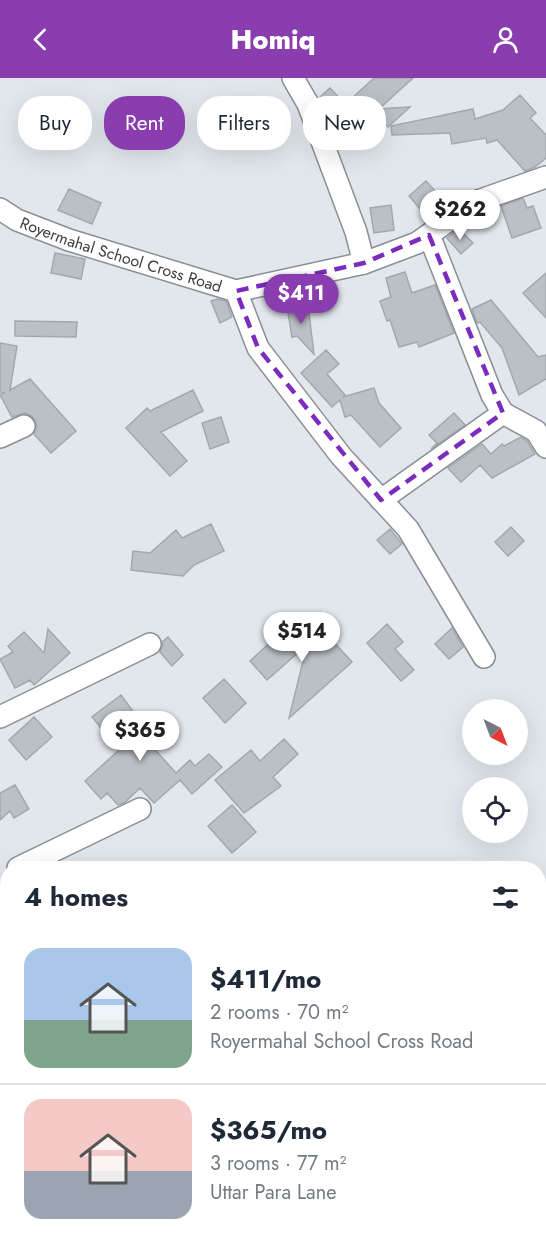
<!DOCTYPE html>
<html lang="en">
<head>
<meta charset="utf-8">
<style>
  body { margin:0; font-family:Jost,sans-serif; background:#f6f6f7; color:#1f2937; height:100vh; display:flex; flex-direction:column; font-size:22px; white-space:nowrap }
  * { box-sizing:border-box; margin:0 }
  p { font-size:20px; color:#747a83 }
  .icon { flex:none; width:33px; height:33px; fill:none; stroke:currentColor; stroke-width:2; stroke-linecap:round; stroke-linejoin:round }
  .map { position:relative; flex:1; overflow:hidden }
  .details { position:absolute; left:0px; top:783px; width:546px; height:384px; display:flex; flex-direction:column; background:#fff; border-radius:24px 24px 0 0; box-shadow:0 6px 24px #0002 }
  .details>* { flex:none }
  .guide { position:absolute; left:18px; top:18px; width:510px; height:54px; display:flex; gap:12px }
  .needle { width:39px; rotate:138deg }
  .tools { position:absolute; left:462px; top:621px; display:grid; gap:12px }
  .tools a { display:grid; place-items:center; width:66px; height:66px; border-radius:50%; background:#fff; box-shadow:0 6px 24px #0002; font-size:30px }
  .price { position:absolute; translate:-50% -51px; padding:0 14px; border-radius:21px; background:#fff; color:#222; font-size:20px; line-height:39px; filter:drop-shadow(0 2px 3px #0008) }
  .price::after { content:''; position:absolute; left:50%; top:36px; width:18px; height:14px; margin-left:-9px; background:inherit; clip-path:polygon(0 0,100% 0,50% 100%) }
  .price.selected { background:#893dae; color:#fff }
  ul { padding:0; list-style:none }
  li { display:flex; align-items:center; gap:18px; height:150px; padding:0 24px }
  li+li { border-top:2px solid #e0e1e3 }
  li span { display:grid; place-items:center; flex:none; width:168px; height:120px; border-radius:18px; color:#555 }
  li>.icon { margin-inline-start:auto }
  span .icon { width:72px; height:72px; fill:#fffc; stroke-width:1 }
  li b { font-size:26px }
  h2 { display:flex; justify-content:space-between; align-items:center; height:72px; padding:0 24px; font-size:26px }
  .chip { padding:0 21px; border-radius:24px; background:#fff; box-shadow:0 6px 24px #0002; font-size:21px; line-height:54px }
  .chip.selected { background:#893dae; color:#fff }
  header { display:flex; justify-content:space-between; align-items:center; height:78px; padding:0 24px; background:#893dae; color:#fff; font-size:27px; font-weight:800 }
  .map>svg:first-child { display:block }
  .building { fill:#bbc0c6; stroke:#a3a8ae; stroke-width:1.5 }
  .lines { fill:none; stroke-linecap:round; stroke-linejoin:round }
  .minor-casing { stroke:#8a8f95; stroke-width:24 }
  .minor { stroke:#fff; stroke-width:21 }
  .marked { fill:none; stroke:#7b2cbf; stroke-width:4.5; stroke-dasharray:12 8; stroke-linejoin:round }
  .labels { text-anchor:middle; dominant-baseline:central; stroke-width:6; stroke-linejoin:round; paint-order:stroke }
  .street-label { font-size:16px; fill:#3a3c3f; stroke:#e2e7ed }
</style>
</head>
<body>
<header><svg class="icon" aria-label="back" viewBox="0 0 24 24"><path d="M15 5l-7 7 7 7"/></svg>Homiq<svg class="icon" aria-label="person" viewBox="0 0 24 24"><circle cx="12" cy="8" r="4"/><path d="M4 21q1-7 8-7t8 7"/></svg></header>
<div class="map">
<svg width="546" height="1167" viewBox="0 0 546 1167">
  <rect width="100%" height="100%" fill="#e2e7ed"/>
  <path class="building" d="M374 0H413L379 31 410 29 388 49 374 34 366 41 350 22Z
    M330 10 355 37 338 52 326 38 319 20Z
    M520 17 536 35 530 40 546 57V80L535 89 525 93 497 62 487 65 486 60 452 66 450 55 392 57 391 48 473 31 475 41 503 32Z
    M426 103 447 126 442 132 429 141 409 118Z
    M69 111 101 125 92 146 58 132Z
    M523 120 527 130 533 128 541 150 512 160 501 128Z
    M391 127 394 152 374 155 370 130Z
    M459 151 473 165 461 176 447 160Z
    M55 175 85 181 81 201 51 195Z
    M405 194 412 215 435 207 454 255 419 269 417 264 399 269 390 242 387 243 380 223 391 219 386 200Z
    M546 195V240L523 215Z
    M217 221 226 223 232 239 220 245 211 223Z
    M491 222 538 279 546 277V301L519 317 502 270 480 244 477 245 472 231Z
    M308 227 314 276 297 258 292 259 287 229Z
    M15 243 77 244 76 259 15 258Z
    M0 265 17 268 10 312 30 301 76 353 51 375 34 356 37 349 35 342 32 338 25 335 12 339 0 317 4 315 0 314Z
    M326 272 339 286 327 296 345 317 343 319 374 310 379 325 401 350 380 369 351 337 345 339 340 322 332 329 301 295Z
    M193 312 203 333 161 354 187 383 170 398 126 350 147 330 150 333Z
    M454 335 465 347 431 371 437 365 429 357Z
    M221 339 229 364 210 371 202 345Z
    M521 359 527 363 535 376 492 400 480 387 461 404 448 390 482 366 491 376 502 366 504 368Z
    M211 446 224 473 194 487 183 498 131 492 133 473 150 475 176 452 182 460Z
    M511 449 524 463 508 478 495 464Z
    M390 451 402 466 390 476 377 462Z
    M290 543 308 563 309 559 320 571 331 561 352 584 289 640 307 567 267 602 250 583 274 561 272 559Z
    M387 546 403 564 395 571 414 592 401 603 367 565Z
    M452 550 463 569 449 581 435 566Z
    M48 551 70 575 34 607 30 602 15 610 0 581 13 574 8 568 24 554 44 575Z
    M168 559 183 577 172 588 160 574 163 567 162 564Z
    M224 601 246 625 225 645 203 620Z
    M121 617 135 636 126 643 148 668 150 666 176 695 190 682 195 688 209 676 222 689 192 716 180 702 154 725 140 710 124 725 118 727 107 715 101 721 85 703 119 672 92 639Z
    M34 639 52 659 26 682 9 662Z
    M284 661 298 676 273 699 281 708 244 735 215 702 251 672 260 683Z
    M15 707 29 731 14 740 10 733 0 742V715Z
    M232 727 256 754 232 775 208 748Z"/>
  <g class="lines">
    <g class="minor-casing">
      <g id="minor">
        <path d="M293 0 308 26 356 154 364 185"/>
        <path id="s1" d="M0 131 17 142 69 162 236 213 364 185 417 165 475 124 546 99"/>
        <path d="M236 213 258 270 341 378 408 451 484 579"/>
        <path d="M503 335 536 353 546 369"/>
        <path d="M0 359 24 348"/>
        <path d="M381 422 503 335 492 317 429 157"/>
        <path d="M0 639 150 566"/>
        <path d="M18 790 140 731"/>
      </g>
    </g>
    <use href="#minor" class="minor"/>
  </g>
  <path class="marked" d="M429 157 503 335 381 422 258 270 236 213 364 185Z"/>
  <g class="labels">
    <g class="street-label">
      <text stroke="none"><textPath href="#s1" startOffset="130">Royermahal School Cross Road</textPath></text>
    </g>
  </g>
</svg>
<div class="tools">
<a><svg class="needle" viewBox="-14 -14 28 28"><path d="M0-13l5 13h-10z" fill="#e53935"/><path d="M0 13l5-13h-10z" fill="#747a83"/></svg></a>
<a><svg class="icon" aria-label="locate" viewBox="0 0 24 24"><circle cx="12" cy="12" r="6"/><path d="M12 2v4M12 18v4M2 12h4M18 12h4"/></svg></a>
</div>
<b class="price" style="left:460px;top:163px">$262</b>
<b class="price selected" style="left:301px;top:247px">$411</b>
<b class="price" style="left:302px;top:585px">$514</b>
<b class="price" style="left:140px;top:684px">$365</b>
<div class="guide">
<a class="chip">Buy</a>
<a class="chip selected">Rent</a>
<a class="chip">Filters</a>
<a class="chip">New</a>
</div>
<section class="details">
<h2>4 homes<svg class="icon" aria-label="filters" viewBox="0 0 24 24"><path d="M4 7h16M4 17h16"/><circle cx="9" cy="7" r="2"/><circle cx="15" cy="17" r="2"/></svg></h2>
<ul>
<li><span style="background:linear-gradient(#a9c7e8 60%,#7fa58c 0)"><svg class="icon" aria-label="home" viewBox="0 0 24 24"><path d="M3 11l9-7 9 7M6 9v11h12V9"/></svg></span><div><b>$411/mo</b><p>2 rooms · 70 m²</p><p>Royermahal School Cross Road</p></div></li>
<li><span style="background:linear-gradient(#f6c9c9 60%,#9aa5b1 0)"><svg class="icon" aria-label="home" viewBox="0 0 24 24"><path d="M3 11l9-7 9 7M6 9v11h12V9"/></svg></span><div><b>$365/mo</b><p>3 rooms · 77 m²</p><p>Uttar Para Lane</p></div></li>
</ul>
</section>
</div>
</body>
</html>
